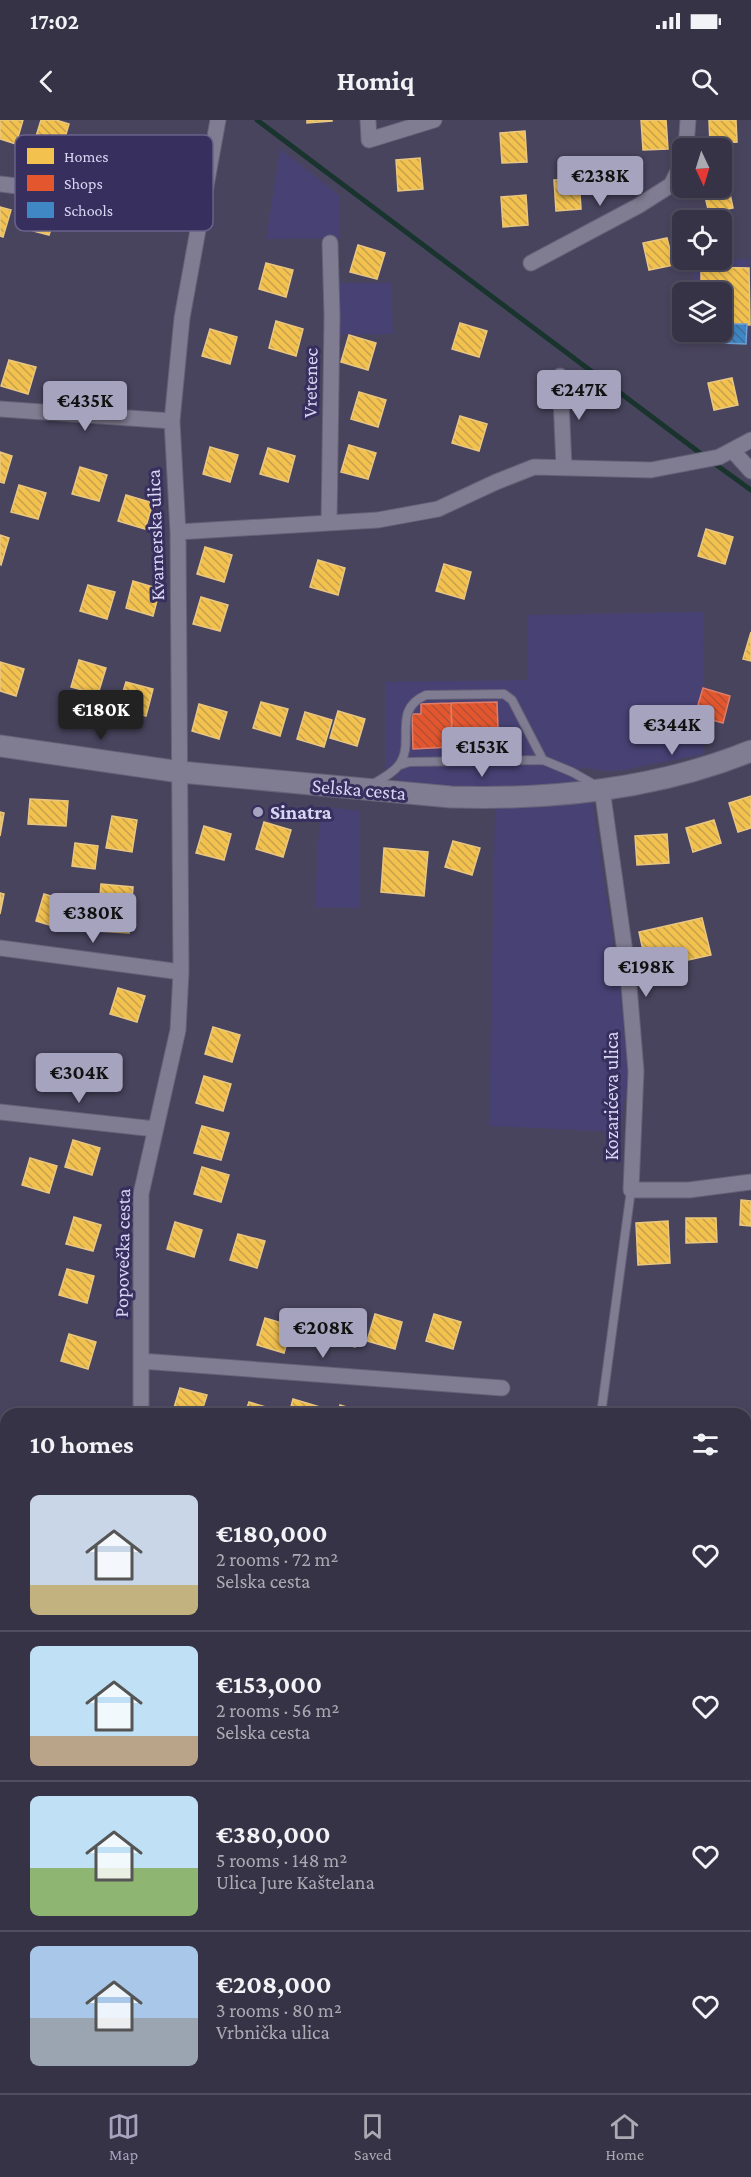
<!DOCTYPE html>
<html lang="en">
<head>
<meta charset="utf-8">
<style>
  body { margin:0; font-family:"Crimson Pro",serif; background:#423f51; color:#f1f3f6; height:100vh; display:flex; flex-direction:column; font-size:22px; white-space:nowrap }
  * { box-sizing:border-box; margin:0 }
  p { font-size:20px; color:#aaaab3 }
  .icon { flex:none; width:33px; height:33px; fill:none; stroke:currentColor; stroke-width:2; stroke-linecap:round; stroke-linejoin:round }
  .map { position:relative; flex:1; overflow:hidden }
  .side { position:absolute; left:0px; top:1288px; width:752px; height:686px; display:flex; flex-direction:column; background:#373346; border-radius:18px 18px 0 0; box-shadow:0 3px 9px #0003,0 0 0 2px #514e5f }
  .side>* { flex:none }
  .needle { width:39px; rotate:176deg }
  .fabs { position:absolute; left:672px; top:18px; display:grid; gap:12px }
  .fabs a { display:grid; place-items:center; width:60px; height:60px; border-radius:9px; background:#373346; box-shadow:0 3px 9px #0003,0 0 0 2px #514e5f; font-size:30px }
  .price { position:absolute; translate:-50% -51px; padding:0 14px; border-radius:6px; background:#a6a3bf; color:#111; font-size:20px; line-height:39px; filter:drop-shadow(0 2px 3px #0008) }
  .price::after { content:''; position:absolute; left:50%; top:36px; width:18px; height:14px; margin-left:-9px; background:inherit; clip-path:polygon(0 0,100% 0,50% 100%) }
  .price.on { background:#222; color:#fff }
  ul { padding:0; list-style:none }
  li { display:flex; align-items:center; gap:18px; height:150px; padding:0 30px }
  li+li { border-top:2px solid #514e5f }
  li span { display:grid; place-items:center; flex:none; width:168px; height:120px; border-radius:9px; color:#555 }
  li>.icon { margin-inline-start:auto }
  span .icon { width:72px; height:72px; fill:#fffc; stroke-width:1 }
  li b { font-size:26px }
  h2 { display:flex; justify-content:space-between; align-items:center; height:72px; padding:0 30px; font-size:26px }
  .status { display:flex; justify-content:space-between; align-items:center; height:42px; padding:0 30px; background:#373346; direction:ltr }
  .status svg { height:16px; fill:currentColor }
  header { display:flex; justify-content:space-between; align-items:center; height:78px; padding:0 30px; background:#373346; font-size:27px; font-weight:700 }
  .tabs { display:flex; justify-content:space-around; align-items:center; height:84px; border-top:2px solid #514e5f; background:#373346; font-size:16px; color:#aaaab3 }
  .tabs a { display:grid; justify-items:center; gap:3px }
  .tabs .on { color:#a6a3bf }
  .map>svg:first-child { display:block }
  .built { fill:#484174 }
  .homes { fill:url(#homes-back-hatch); stroke:#eac780; stroke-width:1.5 }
  .shops { fill:url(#shops-back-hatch); stroke:#e07d69; stroke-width:1.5 }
  .schools { fill:url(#schools-back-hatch); stroke:#6d9fd3; stroke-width:1.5 }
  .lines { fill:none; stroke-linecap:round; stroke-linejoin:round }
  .stream { stroke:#19342d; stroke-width:5 }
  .service-casing { stroke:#656177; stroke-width:10 }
  .minor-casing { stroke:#656177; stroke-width:17 }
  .secondary-casing { stroke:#656177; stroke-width:23 }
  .service { stroke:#807c91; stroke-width:8 }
  .minor { stroke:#807c91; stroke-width:15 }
  .secondary { stroke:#807c91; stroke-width:21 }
  .poi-dot { fill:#a6a3bf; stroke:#372f5e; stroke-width:2 }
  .labels { text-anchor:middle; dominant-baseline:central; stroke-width:6; stroke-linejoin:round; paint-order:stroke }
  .street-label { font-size:20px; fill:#d8d6f3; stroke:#372f5e }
  .poi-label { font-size:20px; font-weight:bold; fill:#d8d6f3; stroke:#372f5e; text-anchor:start }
  .key { fill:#372f5e; stroke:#67618b; stroke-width:1.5 }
  .key-label { font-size:16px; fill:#d8d6f3 }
</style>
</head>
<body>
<div class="status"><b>17:02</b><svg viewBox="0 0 49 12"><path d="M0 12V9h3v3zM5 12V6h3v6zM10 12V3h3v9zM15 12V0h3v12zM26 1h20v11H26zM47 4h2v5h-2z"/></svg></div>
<header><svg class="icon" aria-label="back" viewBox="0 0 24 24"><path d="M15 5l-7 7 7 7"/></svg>Homiq<svg class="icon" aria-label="search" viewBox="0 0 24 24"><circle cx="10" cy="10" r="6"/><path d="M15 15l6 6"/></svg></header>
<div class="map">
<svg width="751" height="1973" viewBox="0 0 751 1973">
  <defs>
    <pattern id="homes-back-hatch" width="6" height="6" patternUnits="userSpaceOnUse" patternTransform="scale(1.5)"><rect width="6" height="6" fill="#f2c14e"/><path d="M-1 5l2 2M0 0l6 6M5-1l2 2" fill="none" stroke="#c6a14d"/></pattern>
    <pattern id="shops-back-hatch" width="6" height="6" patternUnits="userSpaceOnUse" patternTransform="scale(1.5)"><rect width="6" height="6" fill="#e4572e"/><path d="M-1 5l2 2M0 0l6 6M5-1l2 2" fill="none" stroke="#b35036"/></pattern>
    <pattern id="schools-back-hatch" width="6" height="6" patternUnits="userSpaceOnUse" patternTransform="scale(1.5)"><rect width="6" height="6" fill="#3f88c5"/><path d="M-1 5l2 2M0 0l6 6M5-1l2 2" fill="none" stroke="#406f9a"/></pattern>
  </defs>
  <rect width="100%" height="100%" fill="#49445e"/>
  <path class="built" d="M280 29 339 75V118L266 119Z
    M749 139V223H694V212H722V172H694V140Z
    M338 163H391L393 214 339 215Z
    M703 492 704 634 623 650 604 651 580 647 581 667 509 670 402 664 385 647V562L527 560V495Z
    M592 680 620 866 628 957 620 1012 489 1006 495 688Z
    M320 686 360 691V788L315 787Z"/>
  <path class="homes" d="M0 0H23L16 24 0 19Z
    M41 0H56L69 4 61 31 34 23Z
    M307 0H332V1L307 3Z
    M641 0H666L668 29 643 30Z
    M709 0H736L737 22 710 24Z
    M525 11 527 42 502 43 500 13Z
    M420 38 423 69 398 71 396 40Z
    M623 40 625 71 600 73 598 42Z
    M579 59 581 89 556 91 554 60Z
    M727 60 733 88 709 93 703 68H722V62Z
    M526 75 528 105 503 107 501 77Z
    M30 81 57 89 49 115 22 108Z
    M0 87 11 90 3 117 0 116Z
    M667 118 674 145 649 150 643 123Z
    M358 125 385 133 377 159 350 152Z
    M266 143 293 150 286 177 259 169Z
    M701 147 749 148 750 205 722 204V172H701Z
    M276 201 303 209 296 236 269 228Z
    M460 203 487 211 479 237 452 229Z
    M210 209 237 217 230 244 202 236Z
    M349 215 376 223 368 250 341 242Z
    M9 240 36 247 28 274 1 266Z
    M732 258 738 285 714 290 708 263Z
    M359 272 386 280 378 307 351 299Z
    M460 296 487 304 479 331 452 323Z
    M349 325 376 333 368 359 341 352Z
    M210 327 238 335 230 362 203 354Z
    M268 328 295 336 288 362 260 354Z
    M0 332 12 336 4 363 0 362Z
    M80 347 107 355 99 381 72 374Z
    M19 365 46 373 38 399 11 392Z
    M126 375 153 383 145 409 118 401Z
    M706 409 733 417 725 444 698 436Z
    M0 415 9 418 1 445 0 444Z
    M205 427 232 435 224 462 197 454Z
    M318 440 345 448 338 475 310 467Z
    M444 444 471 452 464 479 436 471Z
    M133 461 160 469 153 496 126 488Z
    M88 465 115 472 107 499 80 491Z
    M201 477 228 485 220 511 193 504Z
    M751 512V541L743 539Z
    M79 540 106 548 98 574 71 567Z
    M0 542 24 549 16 576 0 571Z
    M126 562 153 569 146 596 118 588Z
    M261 582 288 589 280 616 253 608Z
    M199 584 227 592 219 619 192 611Z
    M338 591 365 599 357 626 330 618Z
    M305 592 332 600 324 627 297 619Z
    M751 676V708L738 712 729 683Z
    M30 679 68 681 66 706 28 704Z
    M0 692 4 693 0 716Z
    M112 696 137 700 132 732 106 728Z
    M714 700 721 723 693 732 686 708Z
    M264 702 291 710 283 737 256 729Z
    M204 706 231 714 224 740 196 733Z
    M667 714 669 743 637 745 635 716Z
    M453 721 480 728 472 755 445 747Z
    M75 723 98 726 95 749 72 746Z
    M384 728 428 732 424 776 381 772Z
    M101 764 133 767 129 813 97 811Z
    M0 773 4 774 0 794Z
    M44 774 71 782 63 809 36 801Z
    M702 798 711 835 647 849 639 812Z
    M118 868 145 876 137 902 110 894Z
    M213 907 240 915 232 942 205 934Z
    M204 956 231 964 223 991 196 983Z
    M202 1006 229 1013 221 1040 194 1033Z
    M73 1020 100 1028 92 1055 65 1047Z
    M30 1038 57 1046 49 1073 22 1065Z
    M202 1047 229 1055 221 1082 194 1074Z
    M741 1080 751 1081V1106L740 1105Z
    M74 1097 101 1105 93 1131 66 1124Z
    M686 1098H716L717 1122 686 1123Z
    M668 1101 670 1143 638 1145 636 1103Z
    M175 1102 202 1110 194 1137 167 1129Z
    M238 1114 265 1121 257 1148 230 1140Z
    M67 1149 94 1156 87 1183 59 1175Z
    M336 1192 363 1200 355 1227 328 1219Z
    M375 1194 402 1202 395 1229 367 1221Z
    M434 1194 461 1202 453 1229 426 1221Z
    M265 1198 292 1206 284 1233 257 1225Z
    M69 1214 96 1222 88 1249 61 1241Z
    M180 1268 207 1275 201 1294H172Z
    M293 1279 320 1287 318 1294H289Z
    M249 1282 276 1290 275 1294H245Z
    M340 1285 367 1293V1294H337Z
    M55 1288 76 1294H53Z
    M746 1797 751 1798V1827L746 1826Z
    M157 1968H193L195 1973H158Z
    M576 1968H604L603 1973H575Z"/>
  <path class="shops" d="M703 568 730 576 723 603 695 595Z
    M497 582 499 636 453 637 451 583Z
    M451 583 452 627 413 629 412 594H421V584Z
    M649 587 676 595 669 622 641 614Z"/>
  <path class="schools" d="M722 204H747L746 224 722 223Z"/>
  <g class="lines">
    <path class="stream" d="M257 0 704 336
      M711 341 751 370"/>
    <g class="service-casing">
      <path id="service" d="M400 645 409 642 543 640 572 652 595 665
        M373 664C382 659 393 653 399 645 416 622 391 590 426 575L504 574 512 580 543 640
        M601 1294 631 1070"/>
    </g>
    <g class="minor-casing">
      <path id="minor" d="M368 0 369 20 434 0
        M686 28 688 0
        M0 64 33 68
        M531 143 638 86 671 65 682 43
        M560 256 564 347
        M0 289 172 301
        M732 330 751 351
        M329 403 332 196 330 123
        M178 412 378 400 438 389 496 362 534 347 651 350 719 337 751 320
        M602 669 628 853 636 951 631 1070H689L751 1062
        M0 828 181 852
        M0 992 155 1009
        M141 1241 502 1268
        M141 1294V1074L178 910 181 852 178 412 172 301 182 198 218 0
        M746 1726H751
        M546 1968V1973
        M59 1973 83 1968"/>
    </g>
    <g class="secondary-casing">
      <path id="secondary" d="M0 626 180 652 451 677C551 680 657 669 751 631"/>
    </g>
    <use href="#service" class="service"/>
    <use href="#minor" class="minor"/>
    <use href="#secondary" class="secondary"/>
  </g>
  <circle class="poi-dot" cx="258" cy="692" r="6"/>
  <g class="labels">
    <g class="street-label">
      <text transform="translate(310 263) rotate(-89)">Vretenec</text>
      <text transform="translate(155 415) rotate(-92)">Kvarnerska ulica</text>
      <text transform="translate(359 669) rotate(5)">Selska cesta</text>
      <text transform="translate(611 976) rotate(-90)">Kozarićeva ulica</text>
      <text transform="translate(122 1133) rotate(-89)">Popovečka cesta</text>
    </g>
    <g class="poi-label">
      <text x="270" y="692">Sinatra</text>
    </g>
  </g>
  <rect x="15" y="15" width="198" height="96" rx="9" class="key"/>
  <rect x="27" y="28" width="27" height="16" fill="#f2c14e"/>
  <rect x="27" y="55" width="27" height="16" fill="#e4572e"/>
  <rect x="27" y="82" width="27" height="16" fill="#3f88c5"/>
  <g class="key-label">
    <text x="64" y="42">Homes</text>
    <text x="64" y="69">Shops</text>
    <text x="64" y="96">Schools</text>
  </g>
</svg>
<div class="fabs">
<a><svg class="needle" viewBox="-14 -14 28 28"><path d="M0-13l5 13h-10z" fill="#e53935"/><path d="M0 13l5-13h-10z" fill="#aaaab3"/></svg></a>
<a><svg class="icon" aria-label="locate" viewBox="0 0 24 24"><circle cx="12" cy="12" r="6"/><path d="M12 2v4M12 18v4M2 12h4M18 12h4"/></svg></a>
<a><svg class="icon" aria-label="layers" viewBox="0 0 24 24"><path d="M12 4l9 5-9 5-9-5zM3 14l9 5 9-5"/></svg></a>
</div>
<b class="price" style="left:600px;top:87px">€238K</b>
<b class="price" style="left:579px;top:301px">€247K</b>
<b class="price" style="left:85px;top:312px">€435K</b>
<b class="price on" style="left:101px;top:621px">€180K</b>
<b class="price" style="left:672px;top:636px">€344K</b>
<b class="price" style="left:482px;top:658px">€153K</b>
<b class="price" style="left:93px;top:824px">€380K</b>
<b class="price" style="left:646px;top:878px">€198K</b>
<b class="price" style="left:79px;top:984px">€304K</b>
<b class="price" style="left:323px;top:1239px">€208K</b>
<section class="side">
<h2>10 homes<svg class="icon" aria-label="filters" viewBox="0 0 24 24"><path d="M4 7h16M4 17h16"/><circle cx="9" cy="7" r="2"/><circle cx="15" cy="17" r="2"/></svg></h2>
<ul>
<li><span style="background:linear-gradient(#c9d6e8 75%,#c2b280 0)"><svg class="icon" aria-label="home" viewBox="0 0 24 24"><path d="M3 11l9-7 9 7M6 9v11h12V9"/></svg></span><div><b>€180,000</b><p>2 rooms · 72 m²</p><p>Selska cesta</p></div><svg class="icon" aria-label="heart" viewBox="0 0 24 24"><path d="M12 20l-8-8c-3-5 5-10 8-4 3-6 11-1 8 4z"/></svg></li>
<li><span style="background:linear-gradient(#bfe0f5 75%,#b9a48a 0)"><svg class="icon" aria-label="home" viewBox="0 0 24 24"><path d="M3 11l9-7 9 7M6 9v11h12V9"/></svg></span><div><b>€153,000</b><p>2 rooms · 56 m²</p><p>Selska cesta</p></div><svg class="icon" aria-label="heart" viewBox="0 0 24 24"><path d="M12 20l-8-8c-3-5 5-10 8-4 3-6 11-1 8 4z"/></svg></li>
<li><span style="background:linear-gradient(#bfe0f5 60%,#8fb573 0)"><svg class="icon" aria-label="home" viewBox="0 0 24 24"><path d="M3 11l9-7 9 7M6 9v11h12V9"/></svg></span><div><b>€380,000</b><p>5 rooms · 148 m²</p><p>Ulica Jure Kaštelana</p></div><svg class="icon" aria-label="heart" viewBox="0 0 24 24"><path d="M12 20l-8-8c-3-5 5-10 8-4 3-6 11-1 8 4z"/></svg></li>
<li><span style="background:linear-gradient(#a9c7e8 60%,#9aa5b1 0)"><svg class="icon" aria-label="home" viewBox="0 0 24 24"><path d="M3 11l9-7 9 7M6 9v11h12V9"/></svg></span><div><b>€208,000</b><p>3 rooms · 80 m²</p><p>Vrbnička ulica</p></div><svg class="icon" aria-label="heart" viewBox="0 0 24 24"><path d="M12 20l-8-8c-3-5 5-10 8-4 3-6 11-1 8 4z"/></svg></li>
</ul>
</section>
</div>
<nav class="tabs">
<a class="on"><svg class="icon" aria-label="map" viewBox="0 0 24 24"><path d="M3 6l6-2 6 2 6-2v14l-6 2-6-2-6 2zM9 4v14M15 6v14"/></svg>Map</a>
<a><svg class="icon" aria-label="saved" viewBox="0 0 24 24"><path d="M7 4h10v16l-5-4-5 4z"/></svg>Saved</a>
<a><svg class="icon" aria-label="home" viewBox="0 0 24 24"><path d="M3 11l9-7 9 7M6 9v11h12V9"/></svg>Home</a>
</nav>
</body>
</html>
